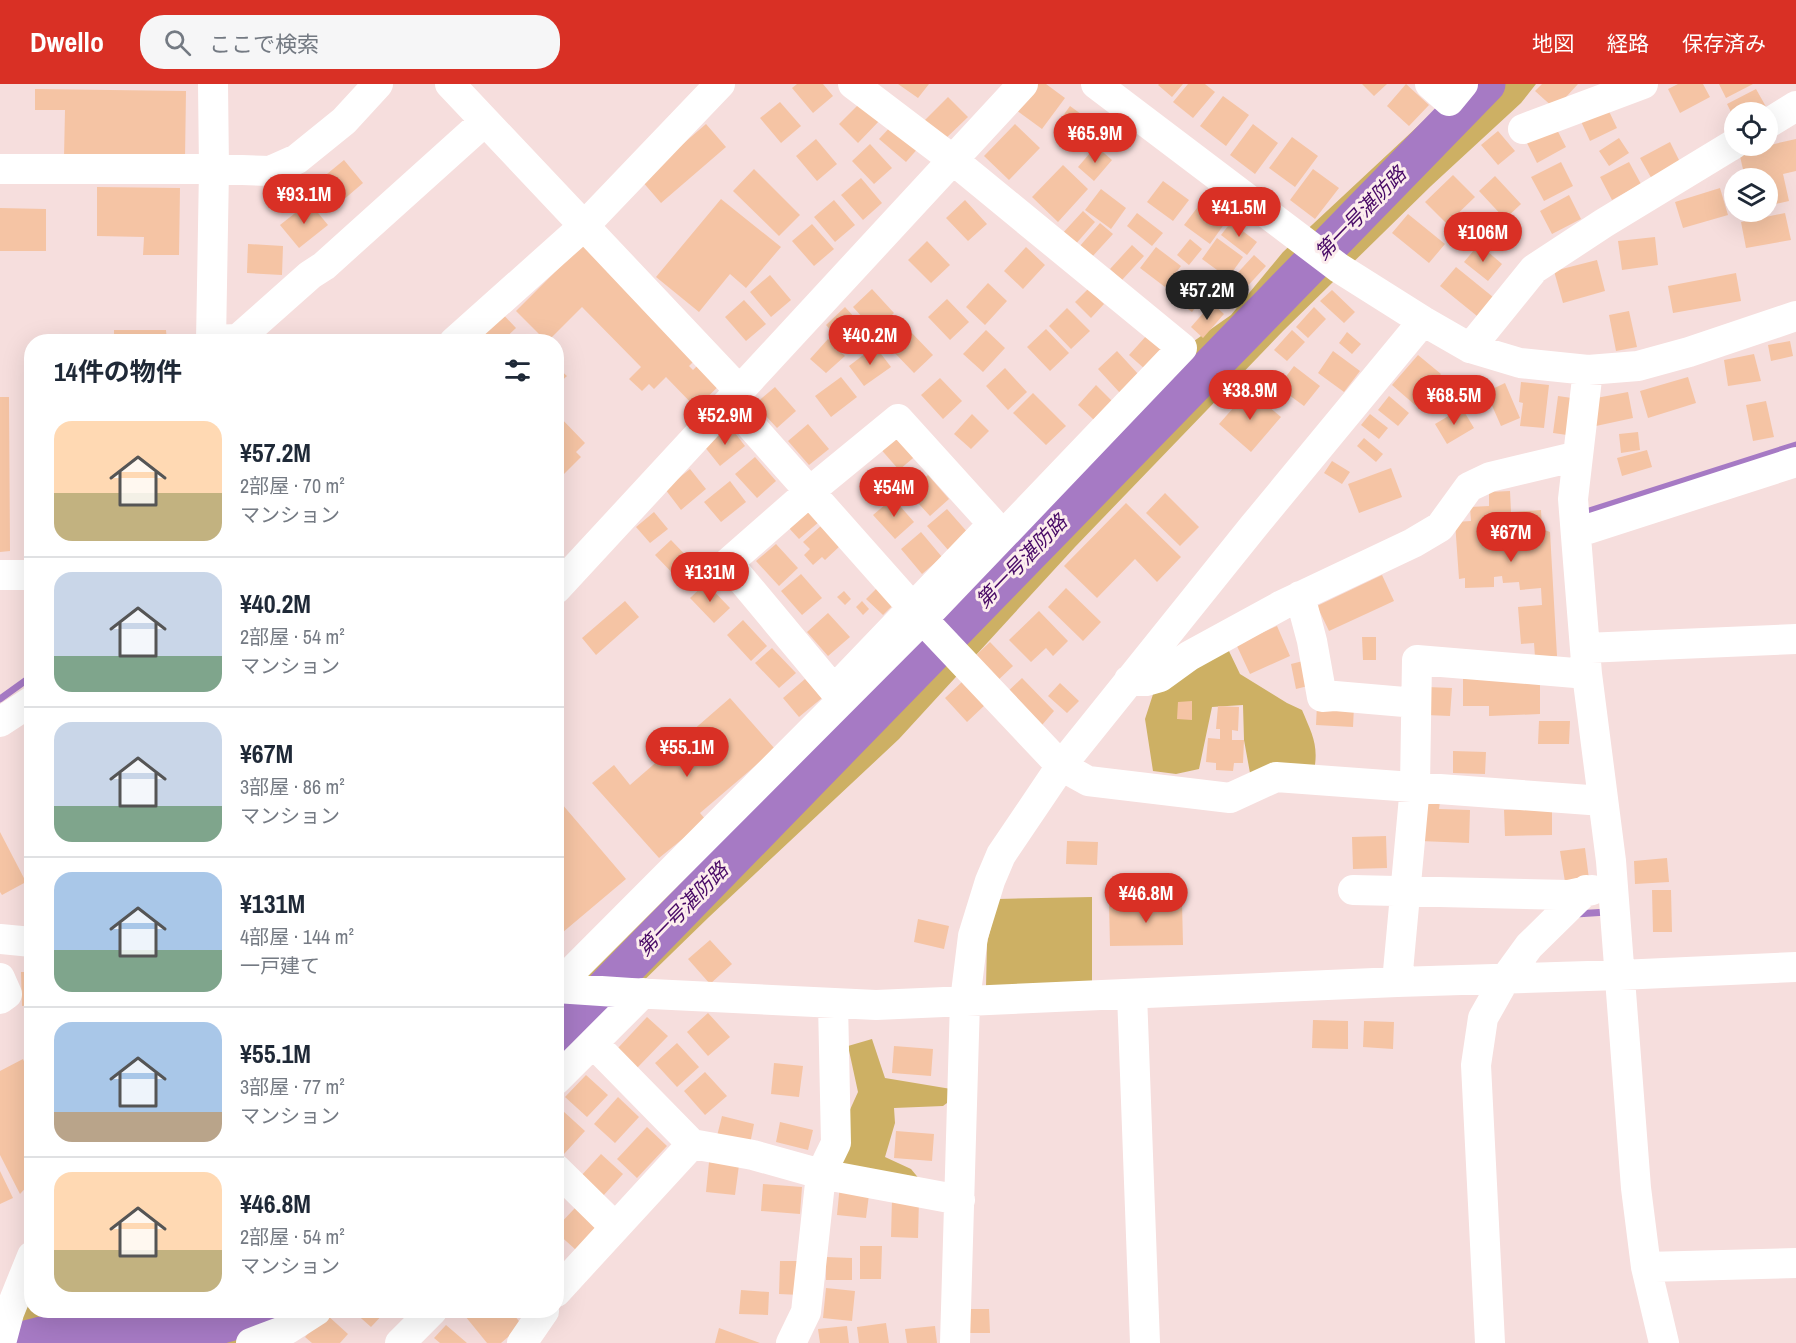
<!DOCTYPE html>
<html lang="ja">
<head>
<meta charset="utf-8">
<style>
  body { margin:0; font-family:"Archivo Narrow","Noto Sans JP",sans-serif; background:#f6f6f7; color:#1f2937; height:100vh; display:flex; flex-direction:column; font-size:22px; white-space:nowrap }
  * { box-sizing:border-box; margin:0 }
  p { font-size:20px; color:#747a83 }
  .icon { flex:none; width:33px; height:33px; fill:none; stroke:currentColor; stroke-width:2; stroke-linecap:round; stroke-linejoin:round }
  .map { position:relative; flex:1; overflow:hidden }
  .details { position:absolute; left:24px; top:250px; width:540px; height:984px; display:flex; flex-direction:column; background:#fff; border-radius:24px; box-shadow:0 6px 24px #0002 }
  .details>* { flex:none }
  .tools { position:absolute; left:1724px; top:18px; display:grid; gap:12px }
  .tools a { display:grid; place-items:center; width:54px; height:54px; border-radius:50%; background:#fff; box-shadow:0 6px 24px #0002; font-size:30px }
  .price { position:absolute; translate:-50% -51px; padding:0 14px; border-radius:21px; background:#d93025; color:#fff; font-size:20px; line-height:39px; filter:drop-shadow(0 2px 3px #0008) }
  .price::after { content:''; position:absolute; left:50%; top:36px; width:18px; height:14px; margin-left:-9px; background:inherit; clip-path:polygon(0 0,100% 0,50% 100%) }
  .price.on { background:#222; color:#fff }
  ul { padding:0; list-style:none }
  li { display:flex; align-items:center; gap:18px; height:150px; padding:0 30px }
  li+li { border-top:2px solid #e0e1e3 }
  li span { display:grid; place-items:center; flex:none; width:168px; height:120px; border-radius:18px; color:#555 }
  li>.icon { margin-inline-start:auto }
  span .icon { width:72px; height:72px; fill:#fffc; stroke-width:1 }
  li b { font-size:26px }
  h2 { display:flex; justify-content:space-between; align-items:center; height:72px; padding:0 30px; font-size:26px }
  header { display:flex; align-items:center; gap:36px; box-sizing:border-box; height:84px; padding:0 30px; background:#d93025; color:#fff }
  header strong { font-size:28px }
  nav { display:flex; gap:33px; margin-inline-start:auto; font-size:21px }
  .search { width:420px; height:54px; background:#f6f6f7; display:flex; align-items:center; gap:15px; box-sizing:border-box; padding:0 21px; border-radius:24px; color:#747a83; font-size:22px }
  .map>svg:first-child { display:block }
  .green { fill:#cdb064 }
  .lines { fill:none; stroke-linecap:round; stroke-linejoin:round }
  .stream { stroke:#a67ac4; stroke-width:7 }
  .river { stroke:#a67ac4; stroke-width:39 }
  .building { fill:#f5c4a4 }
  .minor { stroke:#fff; stroke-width:30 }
  .labels { text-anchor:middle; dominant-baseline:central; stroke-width:6; stroke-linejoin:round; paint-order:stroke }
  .water-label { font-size:20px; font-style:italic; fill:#470865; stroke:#fceded }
</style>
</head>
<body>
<header>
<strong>Dwello</strong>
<div class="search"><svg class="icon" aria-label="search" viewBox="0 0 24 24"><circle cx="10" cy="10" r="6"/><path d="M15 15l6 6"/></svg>ここで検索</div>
<nav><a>地図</a><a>経路</a><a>保存済み</a></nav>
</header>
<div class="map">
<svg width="1796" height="1259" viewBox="0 0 1796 1259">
  <rect width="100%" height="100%" fill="#f6dedd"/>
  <path class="green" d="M1463 0H1536L1521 19 1431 102 1283 247 1075 463 899 655 709 833 631 909 557 993V915L1177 269 1231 231 1283 168Z
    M1227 563 1240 590 1287 619 1302 626C1312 650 1319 661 1314 687L1250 689 1244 656 1243 621 1212 623 1199 685 1176 690 1153 687 1145 635 1156 601Z
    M1092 813V897L986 903 987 859 998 815Z
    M872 955 885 994 963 1007 943 1022 894 1024 895 1039 885 1073 911 1085 925 1102 824 1083 858 1008 848 962Z
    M6 1219 31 1221 32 1227H315L245 1259H0Z"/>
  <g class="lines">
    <path class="stream" d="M1588 435 1589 427 1796 361
      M0 615 32 592
      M1576 830 1607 828"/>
    <path class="river" d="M556 955 1486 0
      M14 1259 42 1252 181 1247 222 1240 269 1227"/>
  </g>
  <path class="building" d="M797 0H823L833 12 813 29 792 4Z
    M898 0H929L918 14Z
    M1035 0H1046L1065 14 1042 45 1016 26Z
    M1159 0H1183L1172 13 1158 1Z
    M1188 0H1205L1215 8 1193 34 1173 18Z
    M1362 0H1387L1374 12Z
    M1406 0 1429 21 1409 42 1387 22Z
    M1542 0H1578L1555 25 1535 7Z
    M1678 0H1703L1710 13 1680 29 1668 5Z
    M1719 0H1753L1726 14Z
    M35 5 186 7 185 75 64 73 65 26H35Z
    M1756 5 1769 28H1734V34L1727 20Z
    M1223 12 1249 31 1226 62 1200 42Z
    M948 13 968 33 942 58 923 38Z
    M862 17 881 35 858 59 839 40Z
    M780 18 801 42 781 59 760 34Z
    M1606 21 1617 44 1590 57 1579 33Z
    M1070 22 1096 41 1081 62 1055 43Z
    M894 39 920 62 906 78 879 55Z
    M706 40 726 63 661 119 641 96Z
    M1015 40 1040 64 1009 96 984 72Z
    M1253 40 1278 59 1255 90 1230 71Z
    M1554 40 1566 63 1537 79 1525 55Z
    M1498 47 1515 67 1498 81 1481 61Z
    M1292 53 1318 72 1295 103 1269 84Z
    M1619 54 1629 69 1609 82 1599 67Z
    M816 55 837 80 817 97 796 72Z
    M1796 55V87L1783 90 1789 117 1767 122V94H1745L1739 68Z
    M1670 58 1682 82 1653 97 1640 74Z
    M870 60 892 84 874 100 852 77Z
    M1096 62 1112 76 1094 97 1078 83Z
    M344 76 363 99 335 123 316 99Z
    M1561 78 1573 102 1544 117 1531 93Z
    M1629 78 1641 100 1612 116 1600 93Z
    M1063 81 1088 105 1058 138 1032 113Z
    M754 85 800 131 779 152 733 107Z
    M1313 85 1339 104 1315 135 1290 116Z
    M1453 91 1475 113 1447 140 1425 118Z
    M1495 92 1521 120 1505 135 1479 107Z
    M861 94 882 119 863 136 841 111Z
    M1163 97 1189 116 1173 137 1147 118Z
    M97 103 180 104 179 171H143L144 153 97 152Z
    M1720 104 1728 131 1683 144 1675 118Z
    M1101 105 1126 124 1111 145 1085 126Z
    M1569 111 1581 135 1552 150 1540 127Z
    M721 115 781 163 746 204 730 190 699 228 656 193Z
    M834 116 855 141 835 158 814 133Z
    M965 116 987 140 968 157 946 134Z
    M309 118 328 141 299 164 280 141Z
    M1200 120 1225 139 1210 160 1184 141Z
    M0 124 46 125V167H0Z
    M1083 127 1095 138 1074 162 1061 151Z
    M1137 129 1163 149 1152 162 1127 142Z
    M1785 129 1791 156 1746 164 1741 138Z
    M1408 130 1445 160 1429 179 1392 149Z
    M1231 138 1257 158 1247 171 1221 151Z
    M1100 139 1113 150 1091 174 1079 163Z
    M812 140 834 165 814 182 792 157Z
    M1655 153 1658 181 1622 186 1618 157Z
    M1217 154 1243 173 1228 194 1202 175Z
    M1190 155 1202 165 1189 181 1177 171Z
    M927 157 950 181 931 199 908 176Z
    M584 159 698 273 689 282 693 286 704 275 725 296 696 324 666 293 654 305 649 300 642 307 629 295 641 283 582 223 547 258 516 227Z
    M248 160 283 162 282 191 247 189Z
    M1479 160 1502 180 1488 197 1464 178Z
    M1132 161 1144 172 1122 196 1110 185Z
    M1026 163 1045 181 1023 205 1004 187Z
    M1156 163 1181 182 1165 203 1140 184Z
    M1254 171 1266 182 1244 206 1232 195Z
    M1597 176 1605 207 1563 219 1554 187Z
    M1456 183 1493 213 1477 232 1440 202Z
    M1182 188 1208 207 1192 228 1166 209Z
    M1736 189 1741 217 1673 229 1668 202Z
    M770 191 791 216 771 233 750 208Z
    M988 199 1007 217 985 241 966 223Z
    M872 205 894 229 875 247 853 223Z
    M1088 205 1104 220 1091 234 1075 218Z
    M1332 206 1355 228 1344 239 1320 217Z
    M947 215 969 238 950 256 928 233Z
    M744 216 766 240 746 257 725 233Z
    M1212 219 1224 230 1203 254 1191 243Z
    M845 223 867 247 848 265 826 241Z
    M1314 223 1326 235 1308 254 1296 243Z
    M1067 224 1090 247 1071 265 1049 242Z
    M499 226 516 244 501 258H465Z
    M1629 227 1637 263 1616 267 1609 231Z
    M1046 245 1069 269 1050 287 1027 263Z
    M114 246H166L167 258H114Z
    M986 246 1005 264 983 288 963 270Z
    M1292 246 1305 258 1287 277 1274 266Z
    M910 247 933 271 914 289 891 265Z
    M1347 248 1361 260 1352 270 1339 259Z
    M1147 251 1165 268 1146 286 1129 271Z
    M828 255 845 272 826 289 810 275Z
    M1790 257 1793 272 1771 277 1768 261Z
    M875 262 891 283 864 302 849 282Z
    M1117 267 1139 291 1120 309 1098 285Z
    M1333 267 1360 287 1344 308 1318 289Z
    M1754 270 1761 297 1728 302 1724 276Z
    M1418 271 1441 290 1415 321 1392 301Z
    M556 282 567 292 556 302Z
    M1294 282 1320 302 1304 322 1278 303Z
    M1005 284 1027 308 1008 326 986 302Z
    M841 293 857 313 831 333 815 312Z
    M1688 293 1696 319 1648 334 1640 307Z
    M940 294 962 317 943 335 921 311Z
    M1521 298 1549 301 1544 344 1520 342 1523 319 1519 318Z
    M1505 299 1520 334 1501 342 1486 308Z
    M1096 301 1113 318 1094 336 1078 321Z
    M775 303 796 327 777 344 755 320Z
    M1249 306 1281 333 1251 368 1219 340Z
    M1628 308 1633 334 1596 342 1591 315Z
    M1033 309 1066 342 1046 361 1013 329Z
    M1389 312 1409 329 1398 342 1378 326Z
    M1558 312 1579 315 1574 352 1553 349Z
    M0 313H9L10 467 0 468Z
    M1766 317 1774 353 1753 357 1746 321Z
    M1462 324 1474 344 1447 360 1435 340Z
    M556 329 585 359 576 368 581 373 563 391 559 386 556 388Z
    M972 330 989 347 971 365 954 350Z
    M1370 330 1388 344 1379 355 1361 341Z
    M808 340 829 365 809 381 788 357Z
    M729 341 745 362 720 382 704 362Z
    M898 345 919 369 899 386 878 362Z
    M1638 348 1640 366 1621 369 1619 350Z
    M1364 354 1383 370 1376 378 1357 362Z
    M1647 366 1652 383 1622 392 1617 374Z
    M755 373 776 397 757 414 735 390Z
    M1332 377 1350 388 1342 400 1324 389Z
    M1391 384 1402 413 1359 429 1348 400Z
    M690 385 706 405 681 426 665 405Z
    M928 391 949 415 930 432 908 408Z
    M730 397 746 418 721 438 704 418Z
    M1510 407 1511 428 1541 426 1542 445 1550 448 1557 572 1535 573 1534 559 1521 560 1518 523 1542 521 1541 504 1520 506 1519 498 1503 499 1502 492 1494 493V503L1465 504V494L1459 495 1455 438 1471 437 1470 423 1489 422V408Z
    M1165 409 1199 443 1180 462 1146 429Z
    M893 414 914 438 895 455 873 431Z
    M1126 419 1181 473 1157 498 1135 475 1097 514 1064 482Z
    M808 424 820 437 799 455 787 442Z
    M947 425 969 450 949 467 927 442Z
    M654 428 668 445 650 459 636 443Z
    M822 441 841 461 825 476 822 473 813 481 804 471 810 465 803 458Z
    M921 448 942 473 922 490 901 465Z
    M671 456 695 481 679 496 655 471Z
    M776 460 798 484 779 502 756 477Z
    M801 490 822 514 802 531 781 507Z
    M1382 491 1394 517 1329 547 1317 522Z
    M706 499 730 524 714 539 690 514Z
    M878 503 895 519 883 531 866 515Z
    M1066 504 1101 538 1083 557 1048 523Z
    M844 507 851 515 845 521 837 513Z
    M625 517 639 533 596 571 582 554Z
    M862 517 869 525 863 531 856 523Z
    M1039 527 1068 557 1053 572 1046 564 1031 578 1009 556Z
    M828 529 850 553 828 572 807 548Z
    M743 536 767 562 751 577 727 551Z
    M1277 542 1290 572 1250 590 1236 560Z
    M1362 553H1376V576H1363Z
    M990 558 1013 582 994 600 971 576Z
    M772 564 796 589 779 604 755 579Z
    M1311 575 1316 600 1296 605 1291 580Z
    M1022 594 1054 627 1036 648 1003 612Z
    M805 595 822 614 799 633 783 614Z
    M1463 595H1540V630L1489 632V622H1463Z
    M964 596 986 620 967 638 945 614Z
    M1060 599 1079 617 1067 629 1048 612Z
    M1427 603 1452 604 1450 632 1426 631Z
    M730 614 775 665 700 729 706 736 659 774 592 699 614 681 630 701Z
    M1192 617V636L1177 635 1178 618Z
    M1317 620 1354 622 1353 643 1316 641Z
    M1218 622 1239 623 1238 647 1232 646V656H1244L1243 679H1234L1233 687 1216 686V679L1206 678 1208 654 1220 655V645H1216Z
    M1539 637H1570L1569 660H1538Z
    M1453 667 1486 668 1485 690 1453 689Z
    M556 713 626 795 556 854Z
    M1421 718H1440L1439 725 1470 726 1469 759 1420 757Z
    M1552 725V751L1505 752 1504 726Z
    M0 748 26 798 2 811 0 808Z
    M1386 752 1387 784 1353 785 1352 753Z
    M1067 757 1098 758 1097 781 1066 780Z
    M1585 764 1589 795 1565 798 1560 767Z
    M1667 774 1669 798 1635 800 1634 777Z
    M1652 806H1671L1672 848H1653Z
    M1182 818 1183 861 1110 862 1109 820Z
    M918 835 949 842 944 865 914 858Z
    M710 856 732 880 710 900 688 875Z
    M21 888H32V921L22 922Z
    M708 929 730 953 708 972 687 948Z
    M647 933 668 952 637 984 617 965Z
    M1313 936 1348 937V965L1312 964Z
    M1364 937 1394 938 1393 965 1363 963Z
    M677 959 699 983 677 1003 655 979Z
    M894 962 933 965 931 992 892 989Z
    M23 975 32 996V1097L20 1110 0 1071V987Z
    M774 979 803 982 799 1013 771 1010Z
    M705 988 727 1012 705 1031 684 1007Z
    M586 991 608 1011 587 1033 565 1013Z
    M618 1013 639 1033 615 1059 594 1040Z
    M563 1027 585 1047 564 1070 556 1063V1035Z
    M722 1032 754 1040 750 1060 717 1052Z
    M780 1038 813 1046 808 1066 776 1058Z
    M647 1043 667 1062 637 1094 617 1075Z
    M896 1047 934 1050 932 1077 894 1074Z
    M601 1070 623 1090 602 1113 580 1093Z
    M709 1078 739 1081 735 1111 706 1108Z
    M0 1087 13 1114 0 1120Z
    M763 1100 802 1103 800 1130 761 1127Z
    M840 1100 870 1103 866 1134 837 1131Z
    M892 1115H919L918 1154 891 1153Z
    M575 1124 597 1143 576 1166 556 1148V1144Z
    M860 1162H882L881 1195H860Z
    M826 1173 852 1174V1196H826Z
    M780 1177H801L800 1211 779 1210Z
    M826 1204 855 1207 852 1237 823 1234Z
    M741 1206 769 1208 768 1231 739 1230Z
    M964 1225H989L990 1249H964Z
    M353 1227H386L371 1243Z
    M461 1227H511L522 1241 501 1259H487Z
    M326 1230 348 1250 340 1259H312L305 1253Z
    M886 1239 889 1259H859L857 1243Z
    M446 1241 467 1259H440L434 1254Z
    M847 1242 849 1259H820L818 1245Z
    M935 1242 937 1259H907L905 1245Z
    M719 1244 760 1259H715Z"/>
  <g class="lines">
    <path class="minor" d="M450 0 740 307
      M1096 0 1339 184 1423 237 1470 264 1520 279 1588 286 1638 282 1689 268 1796 232
      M1430 0 1449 17 1463 0
      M1767 40 1796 22
      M1523 45 1643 0
      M0 85H214L270 87 297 75 344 37 378 0
      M211 256 238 255 310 191 324 182 485 37
      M211 258 214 85 213 0
      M454 258 585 141 720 0
      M1470 264 1534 185 1604 139 1734 60
      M1588 286 1573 415 1587 590 1611 777 1636 1104 1646 1183 1664 1259
      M730 318 927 540 1061 682 1088 697 1230 714 1276 693 1603 717
      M898 335 993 440 834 606 728 479 809 408Z
      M1576 449 1796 378
      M0 491H32
      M556 505 1023 0
      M1300 512 1312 557 1322 613 1335 612 1416 619
      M1585 564 1796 555
      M1129 596 1146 597 1160 593 1189 572 1282 521 1413 459 1440 443 1469 403 1490 393 1578 372
      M0 638 32 617
      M1353 806 1569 811 1592 806
      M0 855 32 858
      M0 894 7 910 0 915
      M1397 898 1415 702 1417 576 1587 590
      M556 903 923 535 1182 264 953 76 853 0
      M556 904 631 909 876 921 1397 898 1620 891 1796 883
      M1132 910 1145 1259
      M593 959 692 1060
      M556 996 643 909
      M556 1085 615 1143
      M1646 1183 1796 1179
      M556 1208 692 1060 753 1071 821 1090 960 1116
      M1 1259 9 1229 32 1172
      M251 1259 288 1245 316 1227
      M400 1259 432 1227
      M522 1259 544 1227
      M791 1259 806 1228 821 1090 836 1059 833 919
      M955 1259 965 917 973 852 990 797 1001 771 1061 682 1253 443 1423 237
      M1490 1259 1476 981 1483 934 1505 895 1529 862 1586 806"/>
  </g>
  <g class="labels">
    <g class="water-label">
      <text transform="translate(1360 129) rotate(-46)">第一号湛防路</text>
      <text transform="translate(1021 477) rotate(-46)">第一号湛防路</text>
      <text transform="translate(682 825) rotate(-46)">第一号湛防路</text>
    </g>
  </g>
</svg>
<div class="tools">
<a><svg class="icon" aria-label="locate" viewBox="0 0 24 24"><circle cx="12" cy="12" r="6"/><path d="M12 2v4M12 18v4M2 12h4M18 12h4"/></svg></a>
<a><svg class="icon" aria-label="layers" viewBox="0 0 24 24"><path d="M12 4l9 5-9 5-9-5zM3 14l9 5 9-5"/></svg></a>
</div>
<b class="price" style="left:1095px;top:80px">¥65.9M</b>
<b class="price" style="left:304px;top:141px">¥93.1M</b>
<b class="price" style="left:1239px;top:154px">¥41.5M</b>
<b class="price" style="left:1483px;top:179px">¥106M</b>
<b class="price on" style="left:1207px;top:237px">¥57.2M</b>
<b class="price" style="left:870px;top:282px">¥40.2M</b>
<b class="price" style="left:1250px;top:337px">¥38.9M</b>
<b class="price" style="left:1454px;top:342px">¥68.5M</b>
<b class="price" style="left:725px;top:362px">¥52.9M</b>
<b class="price" style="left:894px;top:434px">¥54M</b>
<b class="price" style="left:1511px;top:479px">¥67M</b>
<b class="price" style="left:710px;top:519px">¥131M</b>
<b class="price" style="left:687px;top:694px">¥55.1M</b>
<b class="price" style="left:1146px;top:840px">¥46.8M</b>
<section class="details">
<h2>14件の物件<svg class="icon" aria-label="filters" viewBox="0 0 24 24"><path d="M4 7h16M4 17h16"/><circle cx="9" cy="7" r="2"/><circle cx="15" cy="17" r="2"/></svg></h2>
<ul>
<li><span style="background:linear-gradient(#ffd9b3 60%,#c2b280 0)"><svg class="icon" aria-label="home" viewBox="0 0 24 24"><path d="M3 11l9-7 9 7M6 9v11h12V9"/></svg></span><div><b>¥57.2M</b><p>2部屋 · 70 m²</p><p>マンション</p></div></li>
<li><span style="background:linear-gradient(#c9d6e8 70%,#7fa58c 0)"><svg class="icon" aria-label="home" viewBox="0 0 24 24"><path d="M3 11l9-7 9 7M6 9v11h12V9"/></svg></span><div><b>¥40.2M</b><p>2部屋 · 54 m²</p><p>マンション</p></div></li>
<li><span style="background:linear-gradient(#c9d6e8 70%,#7fa58c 0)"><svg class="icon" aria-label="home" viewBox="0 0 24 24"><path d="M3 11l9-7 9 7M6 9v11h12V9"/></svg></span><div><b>¥67M</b><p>3部屋 · 86 m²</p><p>マンション</p></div></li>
<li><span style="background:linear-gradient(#a9c7e8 65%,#7fa58c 0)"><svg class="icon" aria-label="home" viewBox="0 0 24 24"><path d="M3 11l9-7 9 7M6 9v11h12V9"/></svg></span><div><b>¥131M</b><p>4部屋 · 144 m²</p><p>一戸建て</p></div></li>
<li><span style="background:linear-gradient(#a9c7e8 75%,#b9a48a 0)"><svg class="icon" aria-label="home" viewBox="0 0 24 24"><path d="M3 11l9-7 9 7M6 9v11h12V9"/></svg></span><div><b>¥55.1M</b><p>3部屋 · 77 m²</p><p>マンション</p></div></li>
<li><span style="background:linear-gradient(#ffd9b3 65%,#c2b280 0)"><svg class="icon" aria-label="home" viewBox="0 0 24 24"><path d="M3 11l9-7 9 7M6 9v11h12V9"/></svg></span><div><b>¥46.8M</b><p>2部屋 · 54 m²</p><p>マンション</p></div></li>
</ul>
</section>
</div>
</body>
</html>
